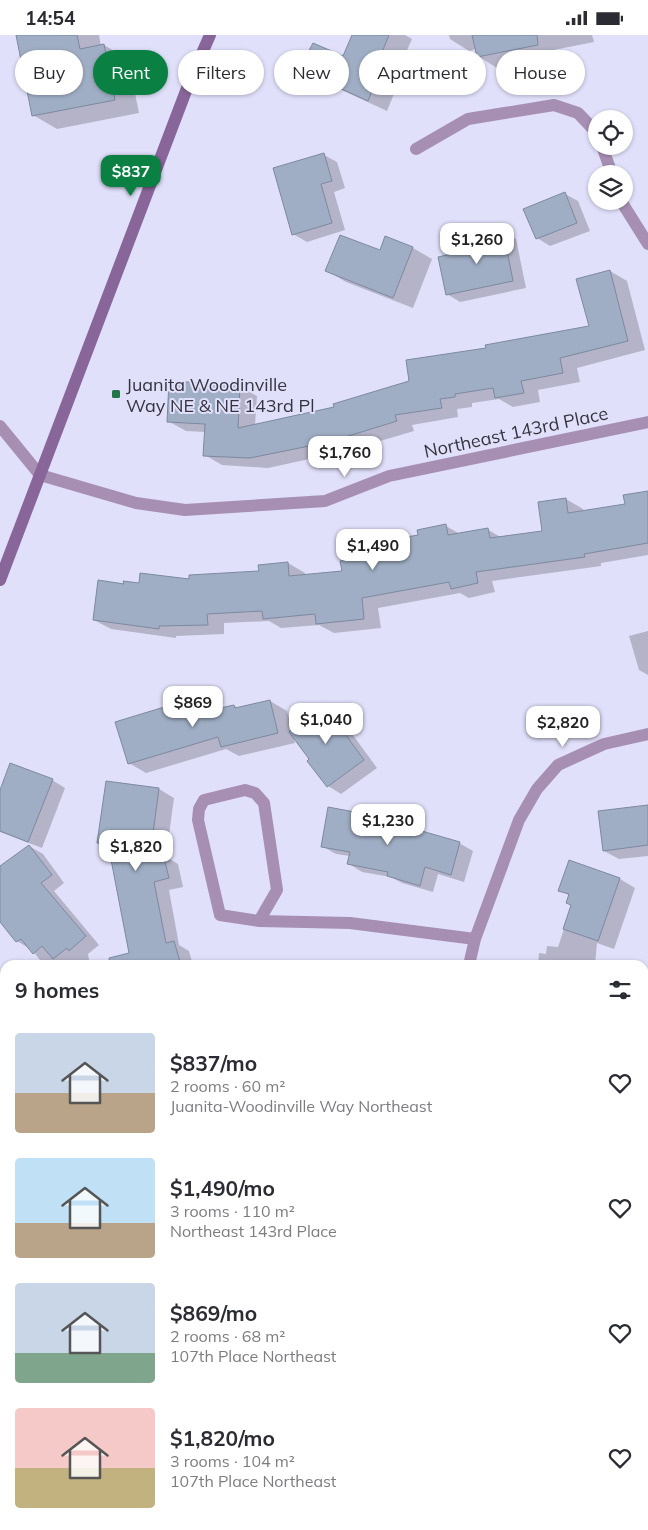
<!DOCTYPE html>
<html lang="en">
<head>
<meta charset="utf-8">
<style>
  body { margin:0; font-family:Mulish,sans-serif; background:#f2f2f3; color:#2b2b33; height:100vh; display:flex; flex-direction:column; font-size:19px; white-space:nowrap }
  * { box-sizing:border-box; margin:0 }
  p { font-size:16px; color:#7c7c81 }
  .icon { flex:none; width:28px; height:28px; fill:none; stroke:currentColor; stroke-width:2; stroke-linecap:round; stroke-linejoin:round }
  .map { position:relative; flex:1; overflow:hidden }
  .side { position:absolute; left:0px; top:925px; width:649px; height:570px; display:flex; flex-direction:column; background:#fff; border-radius:15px 15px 0 0; box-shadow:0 1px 4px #0004 }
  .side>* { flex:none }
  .guide { position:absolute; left:15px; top:15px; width:619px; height:45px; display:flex; gap:10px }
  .tools { position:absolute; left:588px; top:75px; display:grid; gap:10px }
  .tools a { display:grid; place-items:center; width:45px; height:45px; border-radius:50%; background:#fff; box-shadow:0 1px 4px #0004; font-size:25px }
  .price { position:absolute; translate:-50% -42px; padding:0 11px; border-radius:10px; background:#fff; color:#222; font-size:16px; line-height:32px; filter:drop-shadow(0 1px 2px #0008) }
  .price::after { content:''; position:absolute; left:50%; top:30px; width:15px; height:11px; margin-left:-8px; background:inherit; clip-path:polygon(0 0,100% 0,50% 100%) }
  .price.selected { background:#0b8043; color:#fff }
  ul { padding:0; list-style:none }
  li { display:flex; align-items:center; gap:15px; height:125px; padding:0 15px }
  li span { display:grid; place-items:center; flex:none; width:140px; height:100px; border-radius:5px; color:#555 }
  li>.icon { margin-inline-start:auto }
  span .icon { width:60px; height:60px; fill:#fffc; stroke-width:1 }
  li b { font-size:21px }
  h2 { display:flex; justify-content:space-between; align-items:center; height:60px; padding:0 15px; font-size:21px }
  .tag { padding:0 18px; border-radius:22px; background:#fff; box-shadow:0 1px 4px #0004; font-size:18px; line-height:45px }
  .tag.selected { background:#0b8043; color:#fff }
  .status { display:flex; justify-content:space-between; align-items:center; height:35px; padding:0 25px; background:#fff; direction:ltr }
  .status svg { height:14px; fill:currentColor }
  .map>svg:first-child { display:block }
  .shadow { fill:#0003 }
  .building { fill:#a0aec5; stroke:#7c899f }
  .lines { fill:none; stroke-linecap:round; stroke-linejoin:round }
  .street { stroke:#a78fb3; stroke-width:12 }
  .secondary { stroke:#89669a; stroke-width:12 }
  .poi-dot { fill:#227648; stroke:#e1e0fb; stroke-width:2 }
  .labels { text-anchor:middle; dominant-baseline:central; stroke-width:4; stroke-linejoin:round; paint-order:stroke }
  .poi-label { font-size:18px; fill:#35343e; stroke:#e1e0fb; text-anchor:start }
  .street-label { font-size:18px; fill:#35343e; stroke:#e1e0fb }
</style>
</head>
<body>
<div class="status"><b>14:54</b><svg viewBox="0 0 49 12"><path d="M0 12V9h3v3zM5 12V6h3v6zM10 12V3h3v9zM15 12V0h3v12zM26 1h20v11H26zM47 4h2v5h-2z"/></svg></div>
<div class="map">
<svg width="648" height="1495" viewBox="0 0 648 1495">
  <rect width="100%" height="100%" fill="#e1e0fb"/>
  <path class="shadow" d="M17 0H99L101 11 104 10 128 24 139 78 57 94 33 80Z
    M354 0H405L412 4 401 29 405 32 387 76 320 45 301 34 343 23Z
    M449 0H592L594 7 523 21 524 27 497 33 478 21 476 14 469 16 450 4Z
    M324 120 337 127 345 153 334 157 345 195 307 207 293 199Z
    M565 159 578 166 590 196 550 211 537 203Z
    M502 196 516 204 526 253 460 267 447 259 466 217Z
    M413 213 432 224 413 273 346 247 327 236 380 216Z
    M610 236 627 246 645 315 577 333 580 347 538 355 540 367 513 372 499 364 472 368V372L457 374 458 382 412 390 414 396 346 416 268 433 222 430 205 420 206 397 186 396 168 386 240 352 257 361 255 390 335 373 411 347 487 314 590 292Z
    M648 457V520L601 528V531L492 546 495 557 469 563 460 558 378 573 381 593 334 598 319 590 281 593 269 586 224 588V599L176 601V603L111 594 94 585 125 550 260 538 288 528 305 538V540L343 537 381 516 446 491 460 499 487 494 502 503 543 497 566 464 583 474V477L626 470Z
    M648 596V640L639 635 629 601Z
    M197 663 214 673 215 675 234 671 239 673 270 666 287 676 292 696 327 669 340 677 353 694 350 696 377 733 341 759 328 751 310 724 293 701 295 708 239 721 226 714 146 738 129 728Z
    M52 745 65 753 42 813 0 797V758Z
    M159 754 174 763 166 822 178 829 183 852 169 855 179 910 189 916 193 930H133L110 814 98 807Z
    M648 771V821L619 824 604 816Z
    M387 784 398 791 459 808 473 816 464 847 438 839 433 857 402 848 391 842 362 837 349 829 350 821 336 819 322 811Z
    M29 811 43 819 64 848 54 856 99 910 88 919 90 930H44L32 915 17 906 0 884V833Z
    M570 827 620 844 635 853 614 914 597 908 595 930H538L539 918 546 919 547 911 558 912 572 870 570 861 560 855Z
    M0 1235 5 1263V1265H0Z
    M644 1255 648 1277V1306L644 1307Z
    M5 1333V1437L0 1438V1334Z
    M648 1438V1495H619L618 1490H644V1439Z"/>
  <path class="building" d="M16 0H77L80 14 104 9 115 65 32 81Z
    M352 0H389L382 17 386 20 368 66 299 35 313 8 343 21Z
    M472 0H537L538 10 477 22Z
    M324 118 332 146 321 149 332 188 292 200 273 133Z
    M565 157 577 188 536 204 523 174Z
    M503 195 513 246 446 260 438 222 464 216 463 213 477 210 475 201Z
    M340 200 380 215 385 201 413 212 393 263 325 236Z
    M610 235 628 306 560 323 563 338 521 346 524 358 495 363 493 353 455 359V362L440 364 442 373 395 380 397 386 329 407 250 423 203 421 205 389 167 387 169 346 240 350 238 393 334 372 333 369 409 346 406 325 486 313 485 310 589 291 576 244Z
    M648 456V508L584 519 585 522 476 537 478 548 451 554 449 547 362 563 364 584 316 589 315 579 263 584 262 576 207 579 208 590 159 591V594L93 585 98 545 124 549 123 546 139 548 140 538 189 544V540L259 536 258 530 288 527 289 541 342 536 340 526 365 522 364 517 379 515 378 507 418 500 417 495 446 489 448 500 488 493 490 503 542 496 538 467 566 463 568 478 625 469 623 460Z
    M197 662 202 677 234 670 235 673 270 665 278 698 221 712 218 702 128 729 115 687Z
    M327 668 340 685 337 688 364 725 327 752 307 726 309 724 289 697Z
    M10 728 53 744 28 807 0 796V755Z
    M106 746 159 753 150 821 163 819 169 843 154 847 166 908 174 906 181 930H110L109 923 129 918 108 809 97 808Z
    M648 770V810L603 816 598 776Z
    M328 772 387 783V786L460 807 451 840 425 832 420 851 387 841 388 837 347 829 350 817 321 812Z
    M29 810 52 840 41 848 86 901 69 916 67 913 53 924 42 911 33 919 21 904 16 907 0 887V831Z
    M569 825 620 843 598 906 563 894 571 870 566 868 569 859 558 856Z"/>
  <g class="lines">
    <path class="street" d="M602 111 612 139
      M416 114 468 84 554 70 578 78 596 97
      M621 166 648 209
      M0 391 40 440 136 468 185 475 325 466 389 441 648 387
      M259 886 277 855 264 768 255 758 245 755 204 765 199 774 198 785 220 880 259 886 350 888 475 904
      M469 930 475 904 519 785 537 754 558 730 604 709 648 699
      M0 1080 5 1106
      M0 1289 5 1288
      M562 1490 563 1495"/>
    <path class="secondary" d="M0 545 189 48 210 0
      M644 1365 648 1364
      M0 1492 9 1490"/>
  </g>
  <rect class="poi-dot" x="111" y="354" width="10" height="10" rx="2.5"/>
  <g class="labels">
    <g class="poi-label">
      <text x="126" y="349">Juanita Woodinville<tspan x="126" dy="21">Way NE &amp; NE 143rd Pl</tspan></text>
    </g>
    <g class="street-label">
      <text transform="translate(516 397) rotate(-12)">Northeast 143rd Place</text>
    </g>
  </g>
</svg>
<div class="tools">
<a><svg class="icon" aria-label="locate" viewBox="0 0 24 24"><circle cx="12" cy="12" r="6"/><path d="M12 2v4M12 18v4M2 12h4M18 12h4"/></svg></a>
<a><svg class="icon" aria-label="layers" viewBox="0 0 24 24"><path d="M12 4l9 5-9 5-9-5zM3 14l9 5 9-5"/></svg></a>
</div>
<b class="price selected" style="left:131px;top:162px">$837</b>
<b class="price" style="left:477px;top:230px">$1,260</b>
<b class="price" style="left:345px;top:443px">$1,760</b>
<b class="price" style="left:373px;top:536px">$1,490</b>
<b class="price" style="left:193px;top:693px">$869</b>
<b class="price" style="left:326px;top:710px">$1,040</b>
<b class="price" style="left:563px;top:713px">$2,820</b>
<b class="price" style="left:388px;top:811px">$1,230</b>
<b class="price" style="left:136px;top:837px">$1,820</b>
<div class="guide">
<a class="tag">Buy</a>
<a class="tag selected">Rent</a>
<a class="tag">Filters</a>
<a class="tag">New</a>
<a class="tag">Apartment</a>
<a class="tag">House</a>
</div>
<section class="side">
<h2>9 homes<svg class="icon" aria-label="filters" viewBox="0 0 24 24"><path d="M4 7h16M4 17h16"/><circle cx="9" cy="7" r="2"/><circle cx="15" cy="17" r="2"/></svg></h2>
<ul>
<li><span style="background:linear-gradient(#c9d6e8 60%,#b9a48a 0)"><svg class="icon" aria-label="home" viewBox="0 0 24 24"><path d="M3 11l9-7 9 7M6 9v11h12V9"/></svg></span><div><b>$837/mo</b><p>2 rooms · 60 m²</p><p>Juanita-Woodinville Way Northeast</p></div><svg class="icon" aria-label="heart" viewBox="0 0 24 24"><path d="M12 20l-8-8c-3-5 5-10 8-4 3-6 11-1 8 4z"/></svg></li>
<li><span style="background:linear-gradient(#bfe0f5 65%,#b9a48a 0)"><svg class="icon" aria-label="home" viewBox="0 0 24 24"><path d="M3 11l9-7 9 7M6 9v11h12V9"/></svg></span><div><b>$1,490/mo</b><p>3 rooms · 110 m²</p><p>Northeast 143rd Place</p></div><svg class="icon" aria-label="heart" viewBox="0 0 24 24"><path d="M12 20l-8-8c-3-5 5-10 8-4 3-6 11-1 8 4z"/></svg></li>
<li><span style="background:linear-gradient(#c9d6e8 70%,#7fa58c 0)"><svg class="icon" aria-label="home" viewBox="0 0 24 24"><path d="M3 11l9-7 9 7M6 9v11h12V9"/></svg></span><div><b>$869/mo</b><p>2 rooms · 68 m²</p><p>107th Place Northeast</p></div><svg class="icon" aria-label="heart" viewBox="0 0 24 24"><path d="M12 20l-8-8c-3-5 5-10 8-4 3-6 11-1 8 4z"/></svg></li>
<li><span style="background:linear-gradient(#f6c9c9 60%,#c2b280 0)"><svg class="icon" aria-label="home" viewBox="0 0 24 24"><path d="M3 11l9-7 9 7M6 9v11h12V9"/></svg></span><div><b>$1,820/mo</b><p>3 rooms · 104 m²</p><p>107th Place Northeast</p></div><svg class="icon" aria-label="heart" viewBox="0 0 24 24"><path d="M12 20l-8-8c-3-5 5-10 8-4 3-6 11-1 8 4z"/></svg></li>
</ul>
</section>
</div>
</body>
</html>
